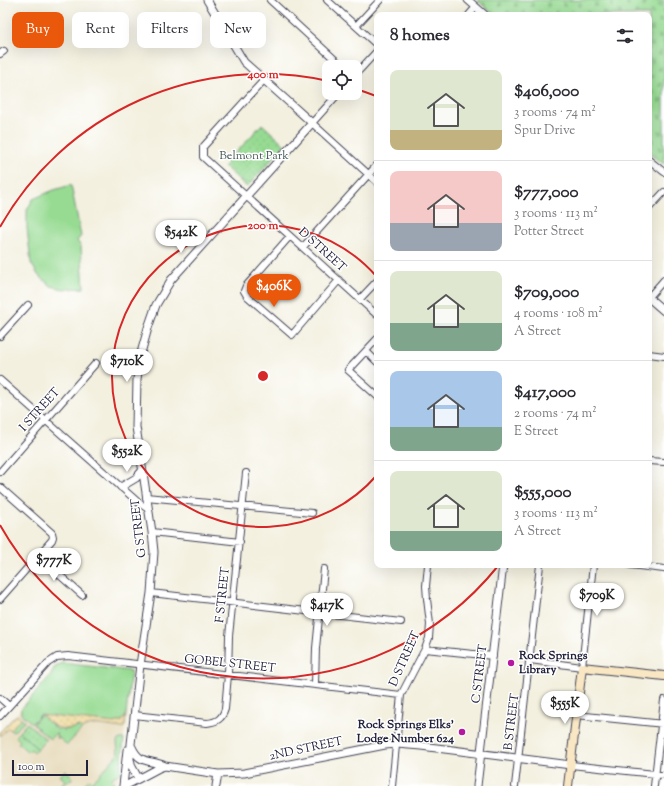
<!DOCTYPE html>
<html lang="en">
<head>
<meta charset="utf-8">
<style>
  body { margin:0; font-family:"Sorts Mill Goudy",serif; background:#f2f2f3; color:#2b2b33; height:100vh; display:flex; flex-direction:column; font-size:15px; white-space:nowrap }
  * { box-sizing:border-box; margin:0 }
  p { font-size:13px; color:#7c7c81 }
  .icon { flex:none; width:22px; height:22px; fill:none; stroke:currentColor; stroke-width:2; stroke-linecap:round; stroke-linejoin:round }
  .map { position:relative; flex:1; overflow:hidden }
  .drawer { position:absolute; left:374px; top:12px; width:278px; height:556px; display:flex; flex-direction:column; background:#fff; border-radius:8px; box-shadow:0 4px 16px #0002 }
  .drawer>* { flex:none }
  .top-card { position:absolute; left:12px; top:12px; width:302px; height:36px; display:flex; gap:8px }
  .fabs { position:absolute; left:322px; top:60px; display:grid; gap:8px }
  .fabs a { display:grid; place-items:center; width:40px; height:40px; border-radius:8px; background:#fff; box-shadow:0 4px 16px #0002; font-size:20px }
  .scale { position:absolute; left:12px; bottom:10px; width:76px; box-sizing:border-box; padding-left:4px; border:2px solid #22223b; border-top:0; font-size:11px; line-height:14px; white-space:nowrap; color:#22223b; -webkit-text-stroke:3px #fff; paint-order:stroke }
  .price { position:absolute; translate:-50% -34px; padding:0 9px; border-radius:14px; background:#fff; color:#222; font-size:13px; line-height:26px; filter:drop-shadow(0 1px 2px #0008) }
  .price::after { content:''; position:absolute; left:50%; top:24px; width:12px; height:9px; margin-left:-6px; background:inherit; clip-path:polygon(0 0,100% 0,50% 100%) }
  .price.current { background:#ea580c; color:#fff }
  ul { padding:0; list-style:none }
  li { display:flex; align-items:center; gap:12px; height:100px; padding:0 16px }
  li+li { border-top:1px solid #e1e1e2 }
  li span { display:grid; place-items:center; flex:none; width:112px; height:80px; border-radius:8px; color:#555 }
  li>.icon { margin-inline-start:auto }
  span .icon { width:48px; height:48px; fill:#fffc; stroke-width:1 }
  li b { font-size:17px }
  h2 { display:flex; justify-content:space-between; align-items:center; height:48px; padding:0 16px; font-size:17px }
  .pill { padding:0 14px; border-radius:8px; background:#fff; box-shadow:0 4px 16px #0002; font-size:14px; line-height:36px }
  .pill.current { background:#ea580c; color:#fff }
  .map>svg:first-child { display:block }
  .built { fill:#e6daba }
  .grass { fill:#97db93; stroke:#5c7e67 }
  .sand { fill:url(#sand-dots); stroke:#887e6c }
  .cemetery { fill:url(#cemetery-stones); stroke:#5c7e67 }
  .park { fill:url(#park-dots); stroke:#5c7e67 }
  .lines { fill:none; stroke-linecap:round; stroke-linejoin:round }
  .minor-casing { stroke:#414154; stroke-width:8 }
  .tertiary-casing { stroke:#414154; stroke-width:9 }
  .secondary-casing { stroke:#414154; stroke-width:10 }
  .minor { stroke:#fff; stroke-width:6 }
  .tertiary { stroke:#fff; stroke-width:7 }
  .secondary { stroke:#f9e7c3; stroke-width:8 }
  .ring { fill:none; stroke:#d62828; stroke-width:2 }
  .poi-dot { fill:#b5179e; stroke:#fff; stroke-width:1.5 }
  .labels { text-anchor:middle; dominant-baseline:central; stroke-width:3; stroke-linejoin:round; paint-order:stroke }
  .park-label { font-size:12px; fill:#455a55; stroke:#fff }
  .street-label { font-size:12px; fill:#22223b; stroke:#fff }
  .poi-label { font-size:12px; font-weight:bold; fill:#22223b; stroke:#fff; text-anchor:start }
  .centre { fill:#d62828; stroke:#fff; stroke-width:2 }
  .ring-label { font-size:12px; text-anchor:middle; font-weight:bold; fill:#d62828; stroke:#fff; stroke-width:3; stroke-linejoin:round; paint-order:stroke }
</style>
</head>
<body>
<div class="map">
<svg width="664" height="786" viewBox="0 0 664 786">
  <defs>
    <pattern id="sand-dots" width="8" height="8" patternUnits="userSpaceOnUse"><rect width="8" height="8" fill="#eeda9e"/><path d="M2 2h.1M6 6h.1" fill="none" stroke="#ccbb89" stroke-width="1.8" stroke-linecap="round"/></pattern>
    <pattern id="cemetery-stones" width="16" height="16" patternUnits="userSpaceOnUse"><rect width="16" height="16" fill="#97db93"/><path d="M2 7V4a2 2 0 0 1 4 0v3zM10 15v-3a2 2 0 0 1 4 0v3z" fill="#82bc80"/></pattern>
    <pattern id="park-dots" width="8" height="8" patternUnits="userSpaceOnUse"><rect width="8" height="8" fill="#97db93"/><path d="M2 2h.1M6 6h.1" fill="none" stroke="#82bc80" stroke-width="1.8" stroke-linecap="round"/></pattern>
  </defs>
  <rect width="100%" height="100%" fill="#fff"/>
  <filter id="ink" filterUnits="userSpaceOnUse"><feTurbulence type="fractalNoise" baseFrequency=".025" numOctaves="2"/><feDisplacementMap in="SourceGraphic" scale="8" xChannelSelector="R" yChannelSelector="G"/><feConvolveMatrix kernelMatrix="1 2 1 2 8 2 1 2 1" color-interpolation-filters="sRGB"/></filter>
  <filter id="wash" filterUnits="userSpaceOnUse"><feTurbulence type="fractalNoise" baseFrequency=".012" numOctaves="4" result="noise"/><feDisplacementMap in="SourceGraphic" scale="16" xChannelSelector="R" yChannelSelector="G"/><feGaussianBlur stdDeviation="0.9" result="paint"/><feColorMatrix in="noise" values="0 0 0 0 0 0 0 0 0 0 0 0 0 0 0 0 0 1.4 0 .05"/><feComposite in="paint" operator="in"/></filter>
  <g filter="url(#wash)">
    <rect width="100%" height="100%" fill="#f3f0df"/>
    <path class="built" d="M62 663 131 671 119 780 109 786H0V732L51 675 54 668Z"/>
    <path class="grass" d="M71 185 81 236 77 241 81 246 84 288 64 289 51 286 38 275 31 263 27 228V210L33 199 54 190Z
      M62 663 131 671 126 715 123 720 115 723 42 716 58 730 60 728 64 730 80 727 82 729 67 745 59 738H57L56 733 50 739 33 724 41 715H40L32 723 21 714V709L51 675 54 668Z
      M21 718 25 721 13 732 10 730Z
      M19 732 38 749 34 752 31 749 28 752 18 743 20 741 15 736Z
      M120 739H124L120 774 114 776 112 779 114 783 109 786H82L90 779 93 782 118 754 117 741Z
      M65 770 72 776V779L62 786 61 785 65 780 60 776Z"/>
    <path class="sand" d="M41 715 115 723 123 720 126 715 125 726 122 728C110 727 93 721 82 729L79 726C62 733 54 727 41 715Z
      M15 716H19L21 718 10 730 8 728 0 736V732Z"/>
    <path class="cemetery" d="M477 0H664V164L649 153V15H494Z"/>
    <path class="park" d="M262 124 285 145 247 187 224 166Z
      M27 723 46 739 38 749 19 732Z"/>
  </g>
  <g filter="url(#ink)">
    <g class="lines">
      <g class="minor-casing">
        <path id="minor" d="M270 0 343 67
          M327 0 377 45
          M469 15 476 7
          M356 26 380 0
          M0 54 4 51
          M355 75 377 51
          M264 80 203 147V157L377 315
          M339 93 312 123 377 182
          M649 160 664 172
          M649 208 664 192
          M290 236 246 286 244 291 247 296 292 335 339 280
          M303 247 377 165
          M649 297 664 280
          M360 299 377 281
          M0 336 28 305
          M377 339 348 370 377 396
          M366 351 377 362
          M649 354 664 356
          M0 380 139 503 148 509
          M649 461 664 462
          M0 472 96 363
          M0 487 52 533 53 537 52 540 0 599
          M146 497 312 513
          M152 532 240 542
          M38 556 82 595
          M630 565 664 569
          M151 593 401 622
          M425 649 493 656
          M530 660 582 667 593 565
          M315 684 316 648 324 569
          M0 698 9 706
          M134 715 207 723C217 722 222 719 225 709L228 675 229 636 246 473
          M576 715 664 724
          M0 716 48 663 57 657 68 656 401 695
          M571 765 664 775
          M392 786 401 695 425 649 429 638 430 624 427 599 426 586 428 565
          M515 786 540 565
          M654 786 664 700"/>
      </g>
      <g class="tertiary-casing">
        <path id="tertiary" d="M468 0 485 15
          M649 298 664 311
          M121 487 136 478 142 471
          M132 747C140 765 150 759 165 766
          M138 778 132 767 130 759 131 744 140 665 151 593 154 552 152 532 136 427 137 379 141 353 148 328 156 305 171 280 312 123 244 62 207 0
          M123 786 127 750
          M125 786 159 768 165 766 218 774 244 773 385 745 397 744 421 746 571 765
          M216 786 218 774
          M477 786 503 565"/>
      </g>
      <g class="secondary-casing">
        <path id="secondary" d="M568 786 582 667 664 676"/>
      </g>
      <use href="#minor" class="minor"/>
      <use href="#tertiary" class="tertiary"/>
      <use href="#secondary" class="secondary"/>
    </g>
  </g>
  <g class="ring">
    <path d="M377 475A151 151 0 1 1 377 277"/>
    <path d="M498 566A302 302 0 0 1 0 525M0 227A302 302 0 0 1 328 81M356 89A302 302 0 0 1 376 96"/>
  </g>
  <g class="poi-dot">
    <circle cx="511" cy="663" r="4"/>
    <circle cx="462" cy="732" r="4"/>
  </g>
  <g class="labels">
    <g class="park-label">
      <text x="254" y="156">Belmont Park</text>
    </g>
    <g class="street-label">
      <text transform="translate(322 250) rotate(42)">D STREET</text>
      <text transform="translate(40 410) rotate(-48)">I STREET</text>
      <text transform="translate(139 528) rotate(-97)">G STREET</text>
      <text transform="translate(223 595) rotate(-84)">F STREET</text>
      <text transform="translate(405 659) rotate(-66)">D STREET</text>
      <text transform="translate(230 664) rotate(6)">GOBEL STREET</text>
      <text transform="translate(480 674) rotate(-83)">C STREET</text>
      <text transform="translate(512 722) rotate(-83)">B STREET</text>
      <text transform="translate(306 749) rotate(-12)">2ND STREET</text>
    </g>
    <g class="poi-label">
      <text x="519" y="656">Rock Springs<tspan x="519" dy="14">Library</tspan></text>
      <text x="454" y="725" text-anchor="end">Rock Springs Elks'<tspan x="454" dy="14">Lodge Number 624</tspan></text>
    </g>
  </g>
  <circle cx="263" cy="376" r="6" class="centre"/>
  <g class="ring-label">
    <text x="263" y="78">400 m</text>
    <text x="263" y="229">200 m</text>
  </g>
</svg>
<div class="fabs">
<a><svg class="icon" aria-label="locate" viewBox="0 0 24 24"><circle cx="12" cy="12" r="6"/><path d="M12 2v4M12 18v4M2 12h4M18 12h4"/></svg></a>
</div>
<div class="scale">100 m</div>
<b class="price" style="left:181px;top:254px">$542K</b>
<b class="price current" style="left:274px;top:308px">$406K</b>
<b class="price" style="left:127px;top:383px">$710K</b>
<b class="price" style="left:127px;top:473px">$552K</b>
<b class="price" style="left:54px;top:582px">$777K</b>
<b class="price" style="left:597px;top:617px">$709K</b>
<b class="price" style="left:327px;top:627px">$417K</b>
<b class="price" style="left:565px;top:725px">$555K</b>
<div class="top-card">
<a class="pill current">Buy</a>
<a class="pill">Rent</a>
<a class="pill">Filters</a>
<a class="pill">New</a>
</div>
<section class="drawer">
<h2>8 homes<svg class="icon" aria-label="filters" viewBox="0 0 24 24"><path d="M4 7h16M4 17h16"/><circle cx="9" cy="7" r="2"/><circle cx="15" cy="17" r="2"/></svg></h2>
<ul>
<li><span style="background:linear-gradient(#dfe7d0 75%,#c2b280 0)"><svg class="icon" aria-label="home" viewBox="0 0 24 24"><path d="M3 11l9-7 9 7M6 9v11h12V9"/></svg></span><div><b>$406,000</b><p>3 rooms · 74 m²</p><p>Spur Drive</p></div></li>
<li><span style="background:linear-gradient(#f6c9c9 65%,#9aa5b1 0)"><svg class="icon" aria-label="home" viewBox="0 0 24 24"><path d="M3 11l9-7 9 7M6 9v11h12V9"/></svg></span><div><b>$777,000</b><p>3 rooms · 113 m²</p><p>Potter Street</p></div></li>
<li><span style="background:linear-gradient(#dfe7d0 65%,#7fa58c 0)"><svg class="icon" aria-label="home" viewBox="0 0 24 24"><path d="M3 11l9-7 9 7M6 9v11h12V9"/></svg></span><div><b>$709,000</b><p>4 rooms · 108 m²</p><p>A Street</p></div></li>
<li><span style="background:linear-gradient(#a9c7e8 70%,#7fa58c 0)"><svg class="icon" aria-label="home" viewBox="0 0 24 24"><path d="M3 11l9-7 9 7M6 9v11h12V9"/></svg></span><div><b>$417,000</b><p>2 rooms · 74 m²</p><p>E Street</p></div></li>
<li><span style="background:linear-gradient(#dfe7d0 75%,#7fa58c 0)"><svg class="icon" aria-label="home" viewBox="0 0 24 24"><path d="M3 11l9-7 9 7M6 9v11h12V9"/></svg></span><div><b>$555,000</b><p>3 rooms · 113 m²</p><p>A Street</p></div></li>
</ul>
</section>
</div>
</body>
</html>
